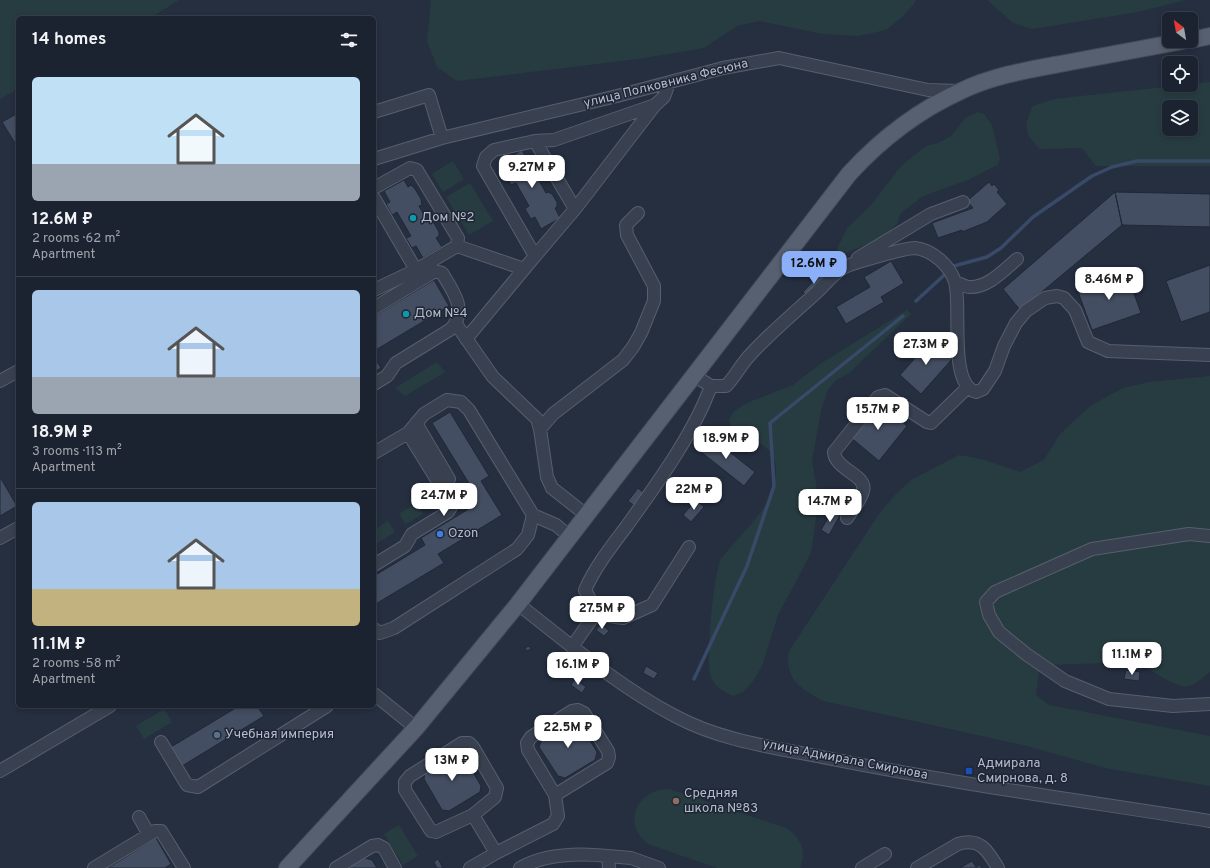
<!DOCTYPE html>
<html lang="en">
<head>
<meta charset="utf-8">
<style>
  body { margin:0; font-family:Overpass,sans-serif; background:#252b38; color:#f1f3f6; height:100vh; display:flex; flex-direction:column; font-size:15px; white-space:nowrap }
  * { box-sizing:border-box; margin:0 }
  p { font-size:13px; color:#a0a4ab }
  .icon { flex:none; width:22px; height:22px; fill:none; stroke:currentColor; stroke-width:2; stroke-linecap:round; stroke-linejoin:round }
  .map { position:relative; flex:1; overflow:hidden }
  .details { position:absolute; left:16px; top:16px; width:360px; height:692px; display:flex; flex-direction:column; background:#1c2330; border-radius:6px; box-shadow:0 2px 6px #0003,0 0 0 1px #3a404c }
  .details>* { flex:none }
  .needle { width:26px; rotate:329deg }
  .controls { position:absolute; left:1162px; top:12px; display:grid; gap:8px }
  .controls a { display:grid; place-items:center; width:36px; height:36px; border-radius:6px; background:#1c2330; box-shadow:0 2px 6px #0003,0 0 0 1px #3a404c; font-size:20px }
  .price { position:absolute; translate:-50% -34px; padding:0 9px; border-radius:8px; background:#fff; color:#222; font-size:13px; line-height:26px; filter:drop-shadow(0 1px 2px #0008) }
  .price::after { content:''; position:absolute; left:50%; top:24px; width:12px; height:9px; margin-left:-6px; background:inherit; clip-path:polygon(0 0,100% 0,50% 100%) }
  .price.selected { background:#8caff9; color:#111 }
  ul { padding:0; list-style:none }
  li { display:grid; align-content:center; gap:8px; height:212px; padding:0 16px }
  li+li { border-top:1px solid #3a404c }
  li span { display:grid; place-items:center; height:124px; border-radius:6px; color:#555 }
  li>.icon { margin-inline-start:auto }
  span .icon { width:72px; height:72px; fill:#fffc; stroke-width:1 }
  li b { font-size:17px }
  h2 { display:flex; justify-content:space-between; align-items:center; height:48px; padding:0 16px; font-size:17px }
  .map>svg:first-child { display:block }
  .green { fill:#273c41; fill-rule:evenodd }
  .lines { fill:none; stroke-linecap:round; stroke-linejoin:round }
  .stream { stroke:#394968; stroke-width:3.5 }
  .building { fill:#444e62; stroke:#202837 }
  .minor-casing { stroke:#575f6e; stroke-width:14 }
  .major-casing { stroke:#434a59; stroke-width:18 }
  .minor { stroke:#394150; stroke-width:12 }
  .major { stroke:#576070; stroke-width:16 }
  .culture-dot { fill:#0f9aa8; stroke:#1e2635; stroke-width:1.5 }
  .shop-dot { fill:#3f7fe0; stroke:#1e2635; stroke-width:1.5 }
  .service-dot { fill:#5c6f8a; stroke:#1e2635; stroke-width:1.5 }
  .transit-dot { fill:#1a4fb4; stroke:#1e2635; stroke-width:1.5 }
  .education-dot { fill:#8d6e63; stroke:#1e2635; stroke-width:1.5 }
  .labels { text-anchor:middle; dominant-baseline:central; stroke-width:3; stroke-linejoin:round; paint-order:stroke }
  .street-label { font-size:13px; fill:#b6bccb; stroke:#1e2635 }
  .poi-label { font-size:13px; fill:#b6bccb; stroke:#1e2635; text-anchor:start }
</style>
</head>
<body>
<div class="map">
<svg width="1210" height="868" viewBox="0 0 1210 868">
  <rect width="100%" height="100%" fill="#252f40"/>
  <path class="green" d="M0 0H179L150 18H18V89L0 99Z
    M431 0H916L913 5 902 17 886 30 858 36 822 34 759 21 737 26 704 48 638 59 457 81 437 67 427 41Z
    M987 0H1186L1138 12 1032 29 1013 23Z
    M1210 82V166H1096L1082 148 1040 149C1024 134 1023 126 1033 106L1054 99ZM1169 107H1191V129H1169Z
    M978 112 984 114 992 125 1000 159 997 165 968 180 923 196 901 213 897 224 882 238 841 255 837 249 848 227 871 205 901 166 926 146 938 143 951 136 965 118Z
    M453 161 464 179 443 192 432 174Z
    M470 183 493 221 469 235 446 197Z
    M907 310 911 314 909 316 849 373 835 381 828 390 822 406 812 461 817 489 818 503 811 553 778 615 762 666 753 681 743 692 733 696C724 692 715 687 711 677 705 664 714 570 721 559 741 532 768 514 775 480 778 466 775 454 763 445 755 440 742 438 734 435L729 420 734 411 749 402 793 385 823 362Z
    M437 362 445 372 405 396 395 388Z
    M1210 376V672C1204 677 1196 684 1189 686 1178 690 1147 667 1135 662L1045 665 1039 671 1036 695 1049 705 1210 736V786L1105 768 1027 746 823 701C801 689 784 679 789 651L879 514 895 495 911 480 959 455 981 459 1020 472 1044 460 1060 434 1090 406 1123 388 1149 382Z
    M416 503 423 514 406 524 399 514Z
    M388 521 395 532 377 543 374 538V530Z
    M164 709 172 722 144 739 136 726Z
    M669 789 786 828C801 837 807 852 800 868H717L648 844C622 824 636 789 669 789Z
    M399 825 418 856 403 865 384 834Z"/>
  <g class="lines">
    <path class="stream" d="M916 301 954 266 987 257 1001 248 1033 217 1092 176 1112 167 1137 161H1210
      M694 679 747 566 774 486 770 423 903 316"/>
  </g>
  <path class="building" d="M18 113V148L2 122Z
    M522 150 526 157 529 156 533 159 539 170 540 175 537 177 546 193 548 192 552 194 557 202V207L555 208 560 218 541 229 535 217 531 219 525 209 529 206 516 183 511 185 505 175 508 173 502 162Z
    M404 180 408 187 411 185 415 189 421 199 422 205 419 206 428 222 430 221 434 223 439 232V236L436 238 442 247 423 258 416 246 412 248 406 238 411 236 397 212 392 215 386 204 390 202 384 191Z
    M989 182 992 186 994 184 999 190 997 192 1007 204 987 222 962 232V230L938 238 932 223 973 208 967 201Z
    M1115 192 1122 225 1020 310 1003 289Z
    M1115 192 1210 194V227L1122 225Z
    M891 261 904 283 881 297 884 302 846 324 836 307 870 287 864 277Z
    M1210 265V312L1181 322 1166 281Z
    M1126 271 1141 313 1092 330 1077 289Z
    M821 273 825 278 807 296 803 292Z
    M434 280 449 306 374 351V316Z
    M932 339 953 358 921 394 900 375Z
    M374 357 381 368 374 372Z
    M877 401 907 426 879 461 849 436Z
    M450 412 489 476 481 481 502 515 438 554 444 563 374 605V576L425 545 421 538 475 505 464 488 470 485 432 423Z
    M707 434 755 472 744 486 696 448Z
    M0 477 17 506 0 516Z
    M638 488 645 494 636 507 628 501Z
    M696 500 704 507 691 522 683 515Z
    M832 511 840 515 829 535 821 530Z
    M601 624 609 631 604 636 596 630Z
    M529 646 531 649 527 651 525 648Z
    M646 666 658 673 654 679 643 673Z
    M1126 670 1140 672 1139 681 1124 679Z
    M575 679 586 687 582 693 571 685Z
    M239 706H263L259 709 264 716 182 766 171 747Z
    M571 720 579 723 597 752 595 760 565 778 558 776 539 747 542 739Z
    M456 754 464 756 481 786 480 792 449 811 442 810 424 779 425 771Z
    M156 838 171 864 165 868H108Z
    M365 858 372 860 377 868H347Z
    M438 859 443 868H437L434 862Z
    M972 861 976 867 980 865 982 868H960Z
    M564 867H597V868H564Z"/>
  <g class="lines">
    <g class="minor-casing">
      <path id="minor" d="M374 112 429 95 442 138
        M535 141 575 209 535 256 483 166 486 157 494 150 535 141 554 140 655 105 664 97 669 83
        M374 159 442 138 617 96 723 68 779 58 928 90 959 91
        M374 188 410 168 417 170 458 238 457 246 416 270 374 290
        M374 198 416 270
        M575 209 655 105
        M457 246 524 269
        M858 258 931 214 963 202
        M955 282C959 283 965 287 969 287 988 288 1004 270 1017 259
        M374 308 435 271 442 273C453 291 468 310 451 329L396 363 387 376 374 384
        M456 324 493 377 537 419 540 429 547 477 552 488 585 514
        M466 339 535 256
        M693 375 711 386H726C736 376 741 364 750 355 771 332 794 313 816 293 825 285 833 274 843 268 850 263 906 248 915 248 933 250 950 266 955 282 962 305 948 385 976 392L983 389 995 371 1004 346 1016 323 1026 311 1045 298 1057 296 1064 298 1075 310 1088 342 1108 351 1210 355
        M0 381 18 371
        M416 423 449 479
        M540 429 553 414 623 360 633 347 641 333 654 301V286L627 235 626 225 638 213
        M374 453 408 433 424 414 447 400 461 402 469 410 533 515 528 535 517 549 394 628 380 633 374 629
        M533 515 556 525 569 536
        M847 518C852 510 861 500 863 491 868 475 835 470 834 452L878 397 885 395 927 422 931 423 967 388
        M1210 536 1189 534 1092 549 995 592 986 602 989 615 999 632 1026 654 1065 681 1109 699 1173 706 1210 704
        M0 538 18 528
        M374 565 405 546 412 534 448 512 451 507 450 501 408 433
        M518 604C568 643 618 686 675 716 723 742 779 748 832 759 957 784 1084 801 1210 821
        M595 614 623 618 652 605 689 547
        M572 647 595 614 594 607 585 590C595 567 611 547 626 527 656 485 693 435 711 386
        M374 694 416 728
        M161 742 187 785 198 787 327 706
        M0 771 110 706
        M139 817 148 833
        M496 853 553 824 558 816 555 795 528 750 527 743 531 737 572 711 578 710 584 713 608 751 609 757 607 763 555 795
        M608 856 631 858 659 868
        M94 868 155 831H161L184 868
        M336 868 372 846 378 845 384 848 395 868
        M470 868 496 853 473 815 495 797 497 788 473 747 469 743H462L410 776 405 782V790L431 831 436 832 473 815
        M520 868C546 853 580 853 608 856L609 868
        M862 868 885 854
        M917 868 958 844C980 837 988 851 998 868"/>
    </g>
    <g class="major-casing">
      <path id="major" d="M1191 40 1210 36
        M287 868 416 728 518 604 849 174C881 139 917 111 961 91 992 76 1027 70 1060 64 1101 56 1142 49 1183 41"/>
    </g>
    <use href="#minor" class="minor"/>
    <use href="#major" class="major"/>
  </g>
  <g class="culture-dot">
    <circle cx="413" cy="218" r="4"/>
    <circle cx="406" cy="314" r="4"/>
  </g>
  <circle class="shop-dot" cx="440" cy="534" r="4"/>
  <circle class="service-dot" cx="217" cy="735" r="4"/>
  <rect class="transit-dot" x="965" y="767" width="8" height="8" rx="2"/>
  <circle class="education-dot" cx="676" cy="801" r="4"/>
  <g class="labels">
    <g class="street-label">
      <text transform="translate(666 84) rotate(-14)">улица Полковника Фесюна</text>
      <text transform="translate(845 760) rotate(11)">улица Адмирала Смирнова</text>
    </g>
    <g class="poi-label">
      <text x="421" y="218">Дом №2</text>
      <text x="414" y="314">Дом №4</text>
      <text x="448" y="534">Ozon</text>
      <text x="225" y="735">Учебная империя</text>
      <text x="977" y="764">Адмирала<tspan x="977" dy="15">Смирнова, д. 8</tspan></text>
      <text x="684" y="794">Средняя<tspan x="684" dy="15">школа №83</tspan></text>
    </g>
  </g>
</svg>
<div class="controls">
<a><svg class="needle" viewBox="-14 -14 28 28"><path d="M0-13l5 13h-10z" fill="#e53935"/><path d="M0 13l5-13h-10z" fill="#a0a4ab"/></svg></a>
<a><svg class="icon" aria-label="locate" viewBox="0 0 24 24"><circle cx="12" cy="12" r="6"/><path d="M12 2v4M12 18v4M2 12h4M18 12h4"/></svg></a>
<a><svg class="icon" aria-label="layers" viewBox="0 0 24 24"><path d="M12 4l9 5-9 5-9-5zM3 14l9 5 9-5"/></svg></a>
</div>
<b class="price" style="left:532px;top:189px">9.27M ₽</b>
<b class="price selected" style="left:814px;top:285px">12.6M ₽</b>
<b class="price" style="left:1109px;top:301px">8.46M ₽</b>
<b class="price" style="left:926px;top:366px">27.3M ₽</b>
<b class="price" style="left:878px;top:431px">15.7M ₽</b>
<b class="price" style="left:726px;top:460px">18.9M ₽</b>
<b class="price" style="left:694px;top:511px">22M ₽</b>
<b class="price" style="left:444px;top:517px">24.7M ₽</b>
<b class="price" style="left:830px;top:523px">14.7M ₽</b>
<b class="price" style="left:602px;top:630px">27.5M ₽</b>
<b class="price" style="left:1132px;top:676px">11.1M ₽</b>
<b class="price" style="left:578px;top:686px">16.1M ₽</b>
<b class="price" style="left:568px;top:749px">22.5M ₽</b>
<b class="price" style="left:452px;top:782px">13M ₽</b>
<section class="details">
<h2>14 homes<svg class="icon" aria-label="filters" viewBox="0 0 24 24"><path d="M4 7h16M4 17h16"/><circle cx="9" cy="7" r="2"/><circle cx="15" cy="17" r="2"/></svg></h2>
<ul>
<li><span style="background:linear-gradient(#bfe0f5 70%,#9aa5b1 0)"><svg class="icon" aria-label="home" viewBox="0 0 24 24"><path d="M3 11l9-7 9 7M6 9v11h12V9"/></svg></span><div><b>12.6M ₽</b><p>2 rooms · 62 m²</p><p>Apartment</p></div></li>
<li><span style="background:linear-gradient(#a9c7e8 70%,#9aa5b1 0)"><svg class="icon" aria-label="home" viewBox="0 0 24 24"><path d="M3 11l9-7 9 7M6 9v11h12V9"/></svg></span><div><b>18.9M ₽</b><p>3 rooms · 113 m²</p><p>Apartment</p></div></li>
<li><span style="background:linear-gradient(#a9c7e8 70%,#c2b280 0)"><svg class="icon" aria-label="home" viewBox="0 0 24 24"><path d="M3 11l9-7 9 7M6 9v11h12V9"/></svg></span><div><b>11.1M ₽</b><p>2 rooms · 58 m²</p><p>Apartment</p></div></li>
</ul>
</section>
</div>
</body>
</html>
